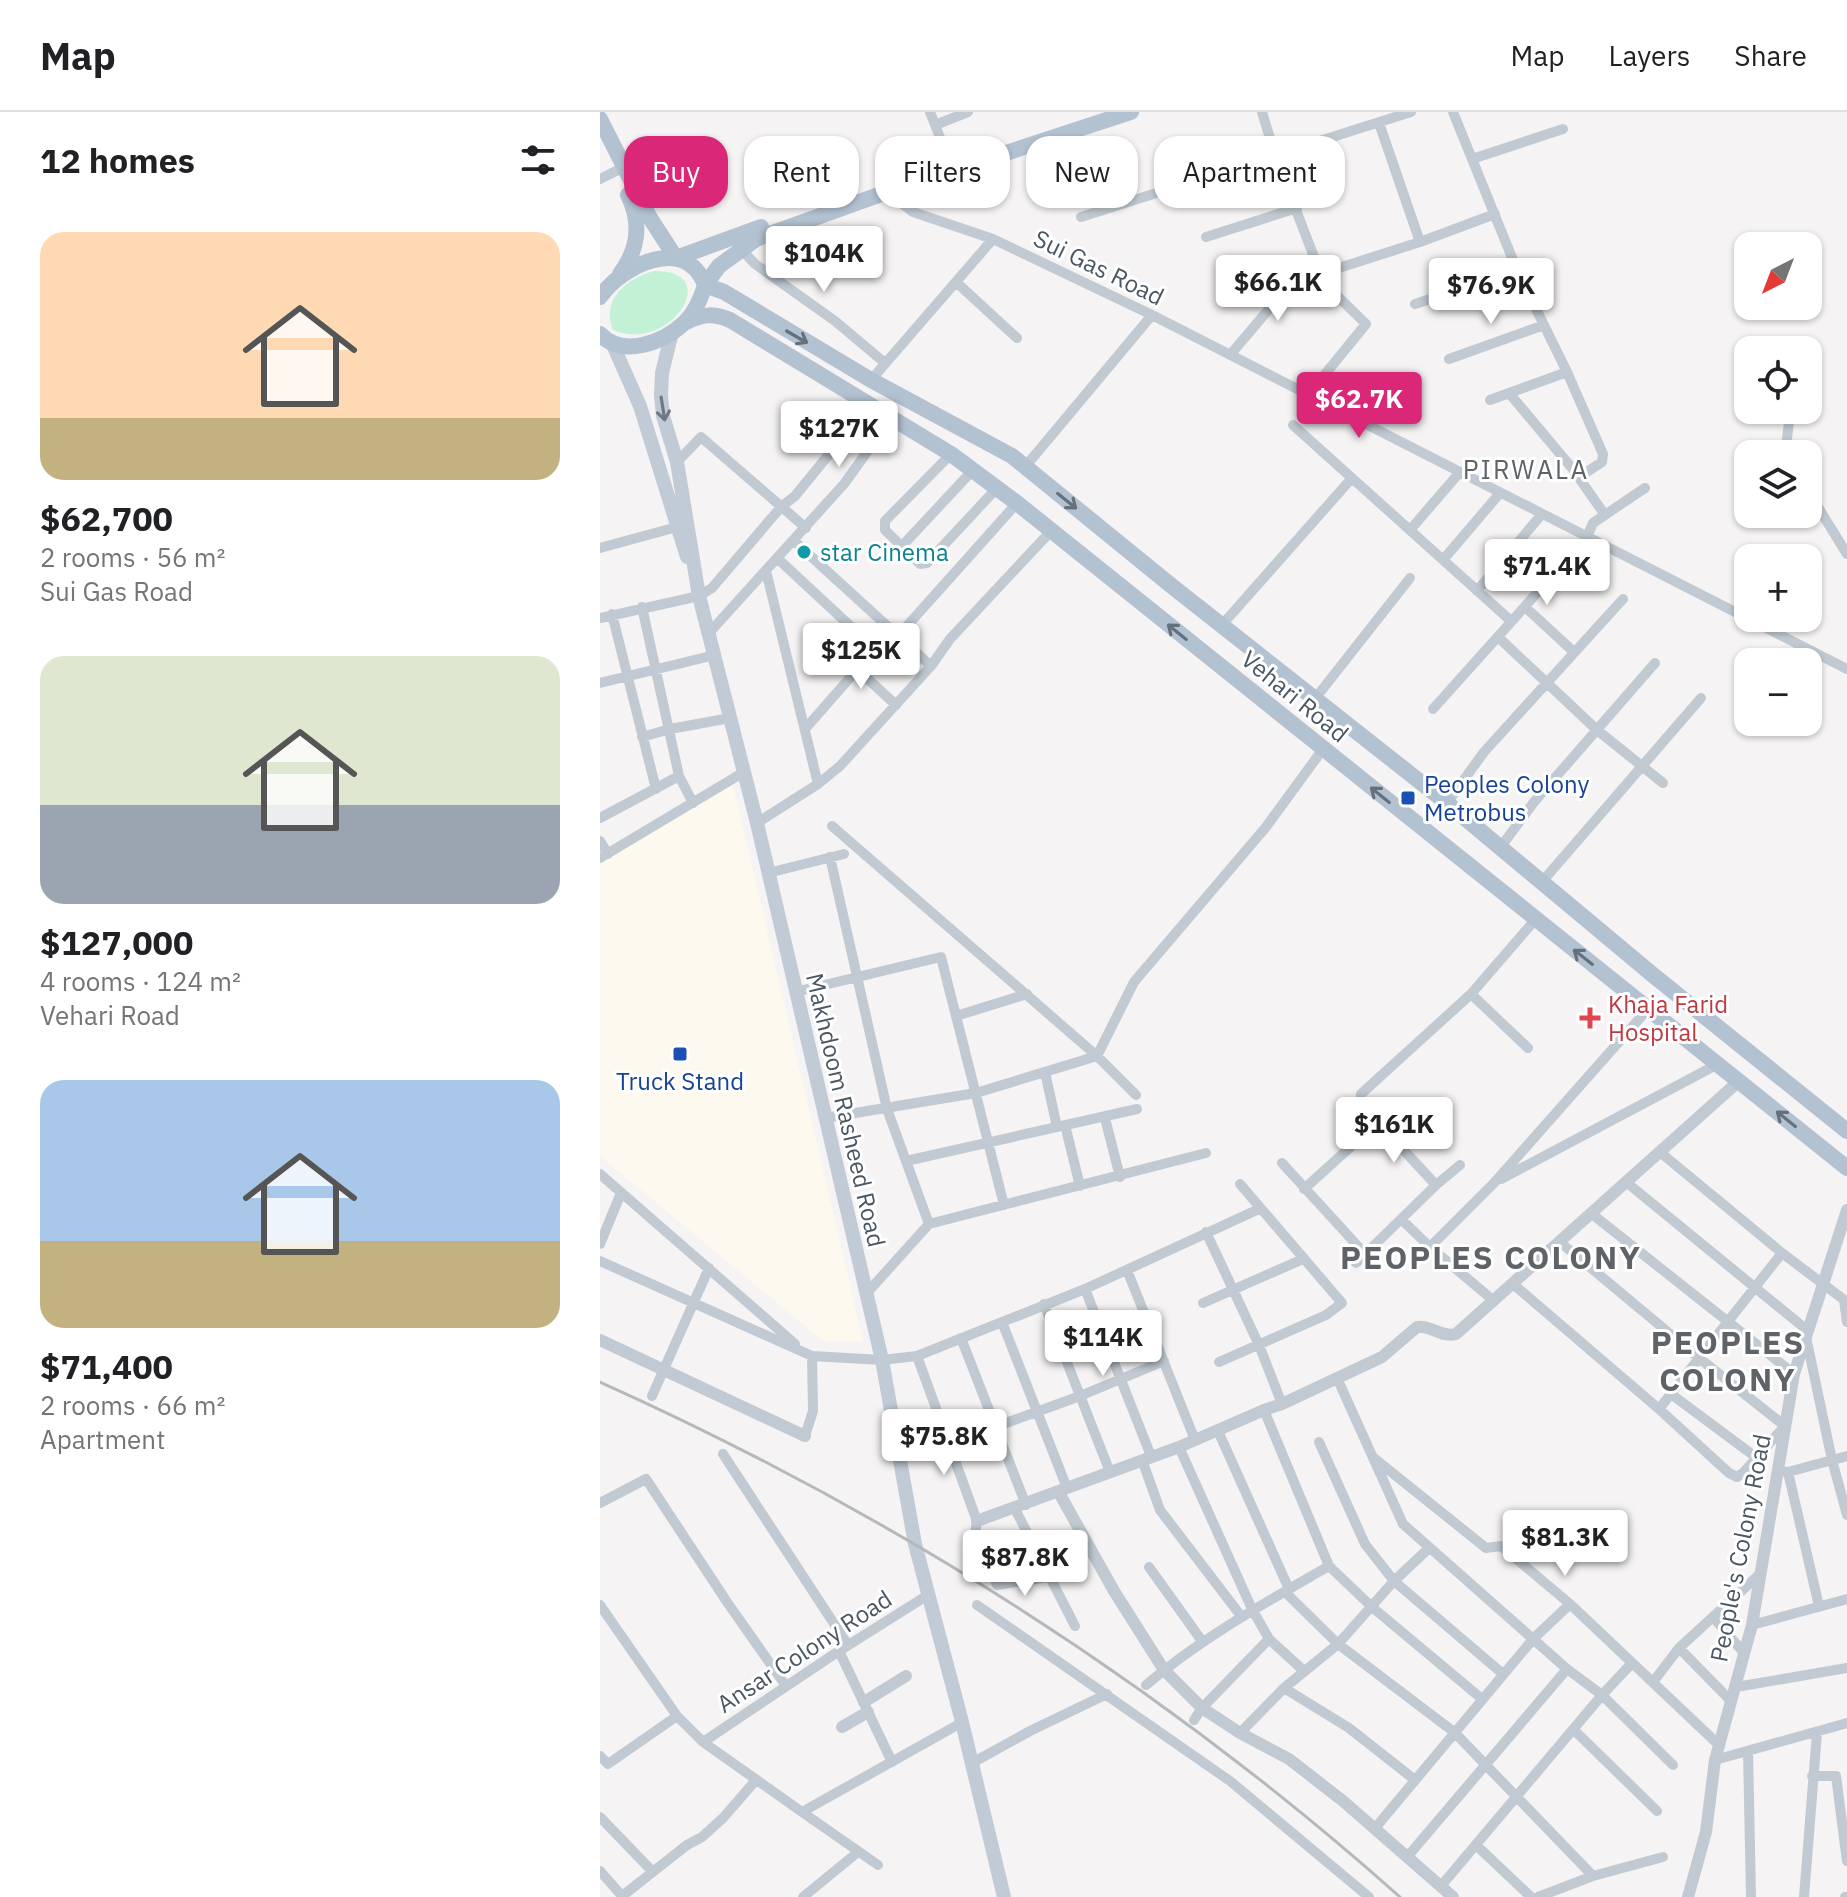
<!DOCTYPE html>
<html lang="en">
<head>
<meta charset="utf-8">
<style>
  body { margin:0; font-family:"IBM Plex Sans",sans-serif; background:#f2f2f2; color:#202124; height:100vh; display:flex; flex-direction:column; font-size:30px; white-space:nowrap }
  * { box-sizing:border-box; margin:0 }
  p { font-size:26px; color:#757577 }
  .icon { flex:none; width:44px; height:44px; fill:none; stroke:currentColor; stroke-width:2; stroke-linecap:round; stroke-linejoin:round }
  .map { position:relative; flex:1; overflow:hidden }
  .details { display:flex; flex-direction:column; background:#fff; width:600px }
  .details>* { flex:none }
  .banner { position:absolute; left:24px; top:24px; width:760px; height:72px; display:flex; gap:16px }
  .needle { width:52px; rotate:222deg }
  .fabs { position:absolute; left:1134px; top:120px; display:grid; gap:16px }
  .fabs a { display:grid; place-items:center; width:88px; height:88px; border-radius:16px; background:#fff; box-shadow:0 2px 6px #0004; font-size:40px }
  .price { position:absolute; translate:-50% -68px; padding:0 18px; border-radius:8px; background:#fff; color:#222; font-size:26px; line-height:52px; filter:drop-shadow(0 2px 4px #0008) }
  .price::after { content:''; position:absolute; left:50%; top:48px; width:24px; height:18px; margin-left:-12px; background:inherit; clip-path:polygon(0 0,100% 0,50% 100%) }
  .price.on { background:#db2777; color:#fff }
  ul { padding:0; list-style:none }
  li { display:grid; align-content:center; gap:16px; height:424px; padding:0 40px }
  li span { display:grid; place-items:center; height:248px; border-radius:24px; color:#555 }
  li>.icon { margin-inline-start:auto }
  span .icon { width:144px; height:144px; fill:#fffc; stroke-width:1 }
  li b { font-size:34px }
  h2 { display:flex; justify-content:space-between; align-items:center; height:96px; padding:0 40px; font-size:34px }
  .tag { padding:0 28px; border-radius:24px; background:#fff; box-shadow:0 2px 6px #0004; font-size:28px; line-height:72px }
  .tag.on { background:#db2777; color:#fff }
  header { display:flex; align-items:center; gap:48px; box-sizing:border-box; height:112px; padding:0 40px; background:#fff; border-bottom:2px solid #e0e0e0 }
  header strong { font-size:38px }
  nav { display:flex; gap:44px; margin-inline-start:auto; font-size:28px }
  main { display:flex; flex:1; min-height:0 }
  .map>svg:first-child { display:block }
  .commercial { fill:#fdf9ef }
  .green { fill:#c3f1d5 }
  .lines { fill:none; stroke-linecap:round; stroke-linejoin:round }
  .minor { stroke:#c1cad2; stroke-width:10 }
  .tertiary { stroke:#c1cad2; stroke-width:12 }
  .secondary { stroke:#c1cbd6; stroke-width:14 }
  .primary { stroke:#b3c2d1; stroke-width:16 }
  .rail { stroke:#b5b8bd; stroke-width:3 }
  .oneway { stroke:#64717d }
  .oneway2 { stroke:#6e7984 }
  .culture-dot { fill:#0f9aa8; stroke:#fff; stroke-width:3 }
  .transit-dot { fill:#1a4fb4; stroke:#fff; stroke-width:3 }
  .health-dot { fill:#e0444e; stroke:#fff; stroke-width:3 }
  .labels { text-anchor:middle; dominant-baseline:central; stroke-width:6; stroke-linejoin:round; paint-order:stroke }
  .street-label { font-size:24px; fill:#4a5661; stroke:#fff }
  .culture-label { font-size:24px; fill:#0d838f; stroke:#fff; text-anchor:start }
  .transit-label { font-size:24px; fill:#164399; stroke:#fff; text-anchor:start }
  .health-label { font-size:24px; fill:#be3a42; stroke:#fff; text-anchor:start }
  .neighbourhood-label { font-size:26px; letter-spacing:2px; fill:#5f6368; stroke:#fff }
  .district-label { font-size:32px; font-weight:bold; letter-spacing:2px; fill:#5f6368; stroke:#fff }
</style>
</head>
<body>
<header>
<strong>Map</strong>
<nav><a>Map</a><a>Layers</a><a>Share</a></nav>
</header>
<main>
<section class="details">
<h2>12 homes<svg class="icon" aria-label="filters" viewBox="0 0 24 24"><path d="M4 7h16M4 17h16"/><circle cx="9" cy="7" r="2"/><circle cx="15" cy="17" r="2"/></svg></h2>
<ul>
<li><span style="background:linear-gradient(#ffd9b3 75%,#c2b280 0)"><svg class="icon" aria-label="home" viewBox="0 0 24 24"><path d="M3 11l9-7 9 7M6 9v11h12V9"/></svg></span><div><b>$62,700</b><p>2 rooms · 56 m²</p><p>Sui Gas Road</p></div></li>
<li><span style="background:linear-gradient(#dfe7d0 60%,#9aa5b1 0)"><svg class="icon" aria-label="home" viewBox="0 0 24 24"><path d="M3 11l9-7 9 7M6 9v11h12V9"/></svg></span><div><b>$127,000</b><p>4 rooms · 124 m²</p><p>Vehari Road</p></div></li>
<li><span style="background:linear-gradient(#a9c7e8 65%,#c2b280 0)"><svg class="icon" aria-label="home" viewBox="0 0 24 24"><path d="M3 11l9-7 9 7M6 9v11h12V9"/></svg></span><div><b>$71,400</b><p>2 rooms · 66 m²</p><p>Apartment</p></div></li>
</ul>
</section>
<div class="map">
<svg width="1247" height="1785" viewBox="0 0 1247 1785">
  <rect width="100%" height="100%" fill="#f5f3f3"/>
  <path class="commercial" d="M133 673 263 1229H223L0 1044V750Z"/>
  <path class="green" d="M54 159C125 158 70 242 13 218 0 187 28 166 54 159Z"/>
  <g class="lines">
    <path class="minor" d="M330 0 353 59
      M662 0 675 43 724 171 766 212 708 283
      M853 0 917 158 967 260 1003 342 1002 350 979 365
      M779 11 820 130
      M335 13 368 0
      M872 47 963 17
      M0 67 16 59
      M287 80 313 100 393 127 552 203 1247 557
      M481 105 811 0
      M606 125 697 96
      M140 136 155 152 235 209 285 251
      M356 170 417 226
      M815 192 917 158
      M630 243 702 158 720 162 820 130 895 102
      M849 247 944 213
      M271 268 393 127
      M909 281 972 356 1005 403
      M890 288 967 260
      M693 313 911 509
      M351 342 285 409V418L320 452 327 451 396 377
      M1144 342 1184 340
      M1185 342 1190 302 1187 298
      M77 350 101 325 206 416
      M425 355 552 203
      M1208 379 1247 442
      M810 418 860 360
      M193 428 331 554
      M302 434 372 359
      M0 436 77 415
      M177 446 275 537
      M843 448 900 381
      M166 459 218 672
      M877 479 942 402
      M42 495 79 664 93 691
      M925 495 974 540
      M12 502 56 677
      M0 506 99 484 112 476 181 395 195 384 270 292
      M621 514 752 366
      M109 521 244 372 292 305
      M298 524 417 391
      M898 525 997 618 1063 671
      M257 557 296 593
      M0 571 115 543
      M714 588 810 466
      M833 597 987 425 993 411 1045 376
      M205 617 291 519
      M42 625 70 617 130 606
      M847 691 884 640 1023 487
      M0 706 79 664
      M157 711 218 672 240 654 331 554 350 527 451 419
      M232 714 497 944 536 983
      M0 729 8 742
      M900 736 934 690 1055 551
      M230 745 287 997 329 1112 606 1041
      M0 746 144 660
      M168 761 244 742
      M941 771 1101 586
      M195 880 341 845 404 1093
      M871 882 928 936
      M356 904 427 882
      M445 960 457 1015
      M225 1006 376 981 497 944 534 870 666 715 723 637
      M505 1006 520 1065
      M465 1013 480 1074
      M1061 1041 1182 1141 1247 1190
      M306 1049 537 997
      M682 1051 765 1142
      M0 1062 195 1232
      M901 1067 1118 952
      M1026 1070 1207 1218
      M836 1073 760 991 761 982 871 882 935 808
      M704 1077 778 1010
      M992 1102 1194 1262
      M801 1107 830 1135
      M606 1120 659 1233 682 1292
      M0 1132 21 1081
      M0 1149 212 1244 282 1248 317 1244 485 1177 659 1097
      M756 1151 836 1073 860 1053
      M527 1158 595 1328
      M913 1172 1059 1297 1129 1361 1137 1365 1143 1361 1185 1314 1099 1246 961 1131
      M485 1177 551 1344
      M266 1182 329 1112
      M1244 1188 1247 1210
      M894 1189 830 1135 894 1071 1048 897
      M603 1191 703 1147
      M444 1192 510 1360
      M402 1210 467 1376
      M1206 1225 1232 1348 1247 1403
      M361 1226 426 1393
      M317 1244 377 1409 375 1422 397 1473 447 1465
      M619 1250 726 1203 742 1191 640 1072
      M737 1266 803 1412 967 1557 1002 1583 1073 1653
      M1071 1282 1157 1346
      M52 1284 109 1156
      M1059 1297 1182 1141
      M664 1298 729 1454 772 1495 882 1587
      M618 1319 689 1477
      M205 1324 213 1299 212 1244
      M719 1330 765 1432 794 1469 903 1562
      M351 1331 480 1284 564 1249
      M579 1335 652 1497 669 1527 704 1559
      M123 1342 248 1533
      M775 1347 886 1436 901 1434 970 1492 1120 1634
      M542 1348 560 1398 641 1504
      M1179 1359 1188 1360 1219 1494
      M1188 1360 1247 1344
      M0 1391 46 1367 127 1490 186 1574
      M415 1397 475 1514
      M549 1455 602 1529
      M685 1480 738 1532 854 1620 993 1764
      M0 1493 77 1604
      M377 1493 630 1669 769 1785
      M1113 1505 1144 1541
      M1152 1513 1247 1487
      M1079 1536 1131 1589
      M239 1539 292 1650
      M1053 1570 1079 1536 1161 1461
      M546 1573C603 1525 665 1491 729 1454
      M1136 1575 1247 1556
      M684 1576 749 1616 815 1668
      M594 1608 602 1596 669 1527
      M974 1618 1057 1699
      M640 1621 684 1576 738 1532 794 1469 828 1437
      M103 1630 202 1700 361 1611
      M1148 1639 1151 1785
      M0 1644 8 1652 77 1604 103 1630 239 1539 328 1483
      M1115 1648 1247 1611
      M372 1651 430 1619 507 1582
      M1212 1664H1236L1247 1749
      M202 1700 278 1753
      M0 1705 53 1760
      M776 1715 934 1526 970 1492
      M876 1733 931 1785
      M808 1744 967 1557
      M0 1759 22 1784
      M841 1774 1002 1583 1032 1551
      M21 1785 87 1733 102 1725 123 1706 156 1668
      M203 1785 258 1740
      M938 1785 993 1764 1063 1745
      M1204 1785 1217 1621
      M1245 1785H1247"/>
    <path class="tertiary" d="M0 1228 205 1324
      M458 1379 514 1479 564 1558 602 1596 640 1621 689 1647 743 1689 853 1785
      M377 1409 579 1335 664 1298 682 1292 782 1245 817 1215C831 1213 842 1226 856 1222L1139 969
      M264 1590 306 1564
      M242 1615 268 1600
      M1088 1785 1106 1720 1115 1648 1152 1513 1194 1262 1247 1098"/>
    <path class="secondary" d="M72 220 62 261 61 283 63 304 77 350 99 484 157 711 282 1248 315 1432 361 1606 404 1785
      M13 233 40 294 87 445"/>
    <path class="primary" d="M531 0 287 80 156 127 119 154 105 173 124 180 271 268 412 344 573 475 847 691 1053 863 1247 1019
      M0 7 50 106 76 146 161 115
      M20 162C38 138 42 111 28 83
      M0 185C23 152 86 123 105 173 101 186 95 201 84 211 63 231 22 246 0 222
      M86 210C103 202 113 201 130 208L351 342 417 391 1247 1056"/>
    <path class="rail" d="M0 1270C291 1401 562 1573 800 1785"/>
  </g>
  <defs><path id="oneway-shaft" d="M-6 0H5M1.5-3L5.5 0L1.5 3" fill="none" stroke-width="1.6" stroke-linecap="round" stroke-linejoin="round" transform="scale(2)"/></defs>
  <g class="oneway">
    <use href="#oneway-shaft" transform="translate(197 225) rotate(30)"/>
    <use href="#oneway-shaft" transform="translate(467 389) rotate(39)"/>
    <use href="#oneway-shaft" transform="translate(577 520) rotate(-141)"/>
    <use href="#oneway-shaft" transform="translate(780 683) rotate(-141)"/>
    <use href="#oneway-shaft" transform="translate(983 845) rotate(-142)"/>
    <use href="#oneway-shaft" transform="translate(1186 1007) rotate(-141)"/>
  </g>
  <use class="oneway2" href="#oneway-shaft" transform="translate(63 297) rotate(81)"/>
  <circle class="culture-dot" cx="204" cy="440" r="8"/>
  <g class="transit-dot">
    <rect x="800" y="678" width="16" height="16" rx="4"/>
    <rect x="72" y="934" width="16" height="16" rx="4"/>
  </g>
  <path class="health-dot" d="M986 894h8v8h8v8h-8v8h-8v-8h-8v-8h8z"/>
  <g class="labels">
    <g class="street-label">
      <text transform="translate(499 155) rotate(26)">Sui Gas Road</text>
      <text transform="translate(695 584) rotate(39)">Vehari Road</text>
      <text transform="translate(246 998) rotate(77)">Makhdoom Rasheed Road</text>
      <text transform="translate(1140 1436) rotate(-79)">People's Colony Road</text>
      <text transform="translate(204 1539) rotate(-33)">Ansar Colony Road</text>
    </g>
    <g class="culture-label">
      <text x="220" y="440">star Cinema</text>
    </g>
    <g class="transit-label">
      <text x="824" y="672">Peoples Colony<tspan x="824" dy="28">Metrobus</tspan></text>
      <text x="80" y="969" text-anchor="middle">Truck Stand</text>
    </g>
    <g class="health-label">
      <text x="1008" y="892">Khaja Farid<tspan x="1008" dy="28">Hospital</tspan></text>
    </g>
    <g class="neighbourhood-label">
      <text x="926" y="357">PIRWALA</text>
    </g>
    <g class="district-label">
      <text x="891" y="1145">PEOPLES COLONY</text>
      <text x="1128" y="1230">PEOPLES<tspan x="1128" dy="37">COLONY</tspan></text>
    </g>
  </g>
</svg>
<div class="fabs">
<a><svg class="needle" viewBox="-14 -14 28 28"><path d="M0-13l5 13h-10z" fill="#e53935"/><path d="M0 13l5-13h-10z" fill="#757577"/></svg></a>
<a><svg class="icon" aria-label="locate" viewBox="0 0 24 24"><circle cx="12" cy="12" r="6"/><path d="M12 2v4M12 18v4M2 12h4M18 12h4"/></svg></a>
<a><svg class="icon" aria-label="layers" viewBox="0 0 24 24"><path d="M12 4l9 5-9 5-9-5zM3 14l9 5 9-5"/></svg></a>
<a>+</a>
<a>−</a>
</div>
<b class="price" style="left:224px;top:182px">$104K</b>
<b class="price" style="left:678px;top:211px">$66.1K</b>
<b class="price" style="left:891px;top:214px">$76.9K</b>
<b class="price on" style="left:759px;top:328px">$62.7K</b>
<b class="price" style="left:239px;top:357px">$127K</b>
<b class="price" style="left:947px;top:495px">$71.4K</b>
<b class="price" style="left:261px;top:579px">$125K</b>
<b class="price" style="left:794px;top:1053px">$161K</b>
<b class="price" style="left:503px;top:1266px">$114K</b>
<b class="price" style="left:344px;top:1365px">$75.8K</b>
<b class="price" style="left:965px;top:1466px">$81.3K</b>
<b class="price" style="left:425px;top:1486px">$87.8K</b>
<div class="banner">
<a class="tag on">Buy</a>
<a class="tag">Rent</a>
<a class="tag">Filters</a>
<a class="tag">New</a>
<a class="tag">Apartment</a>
</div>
</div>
</main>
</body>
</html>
